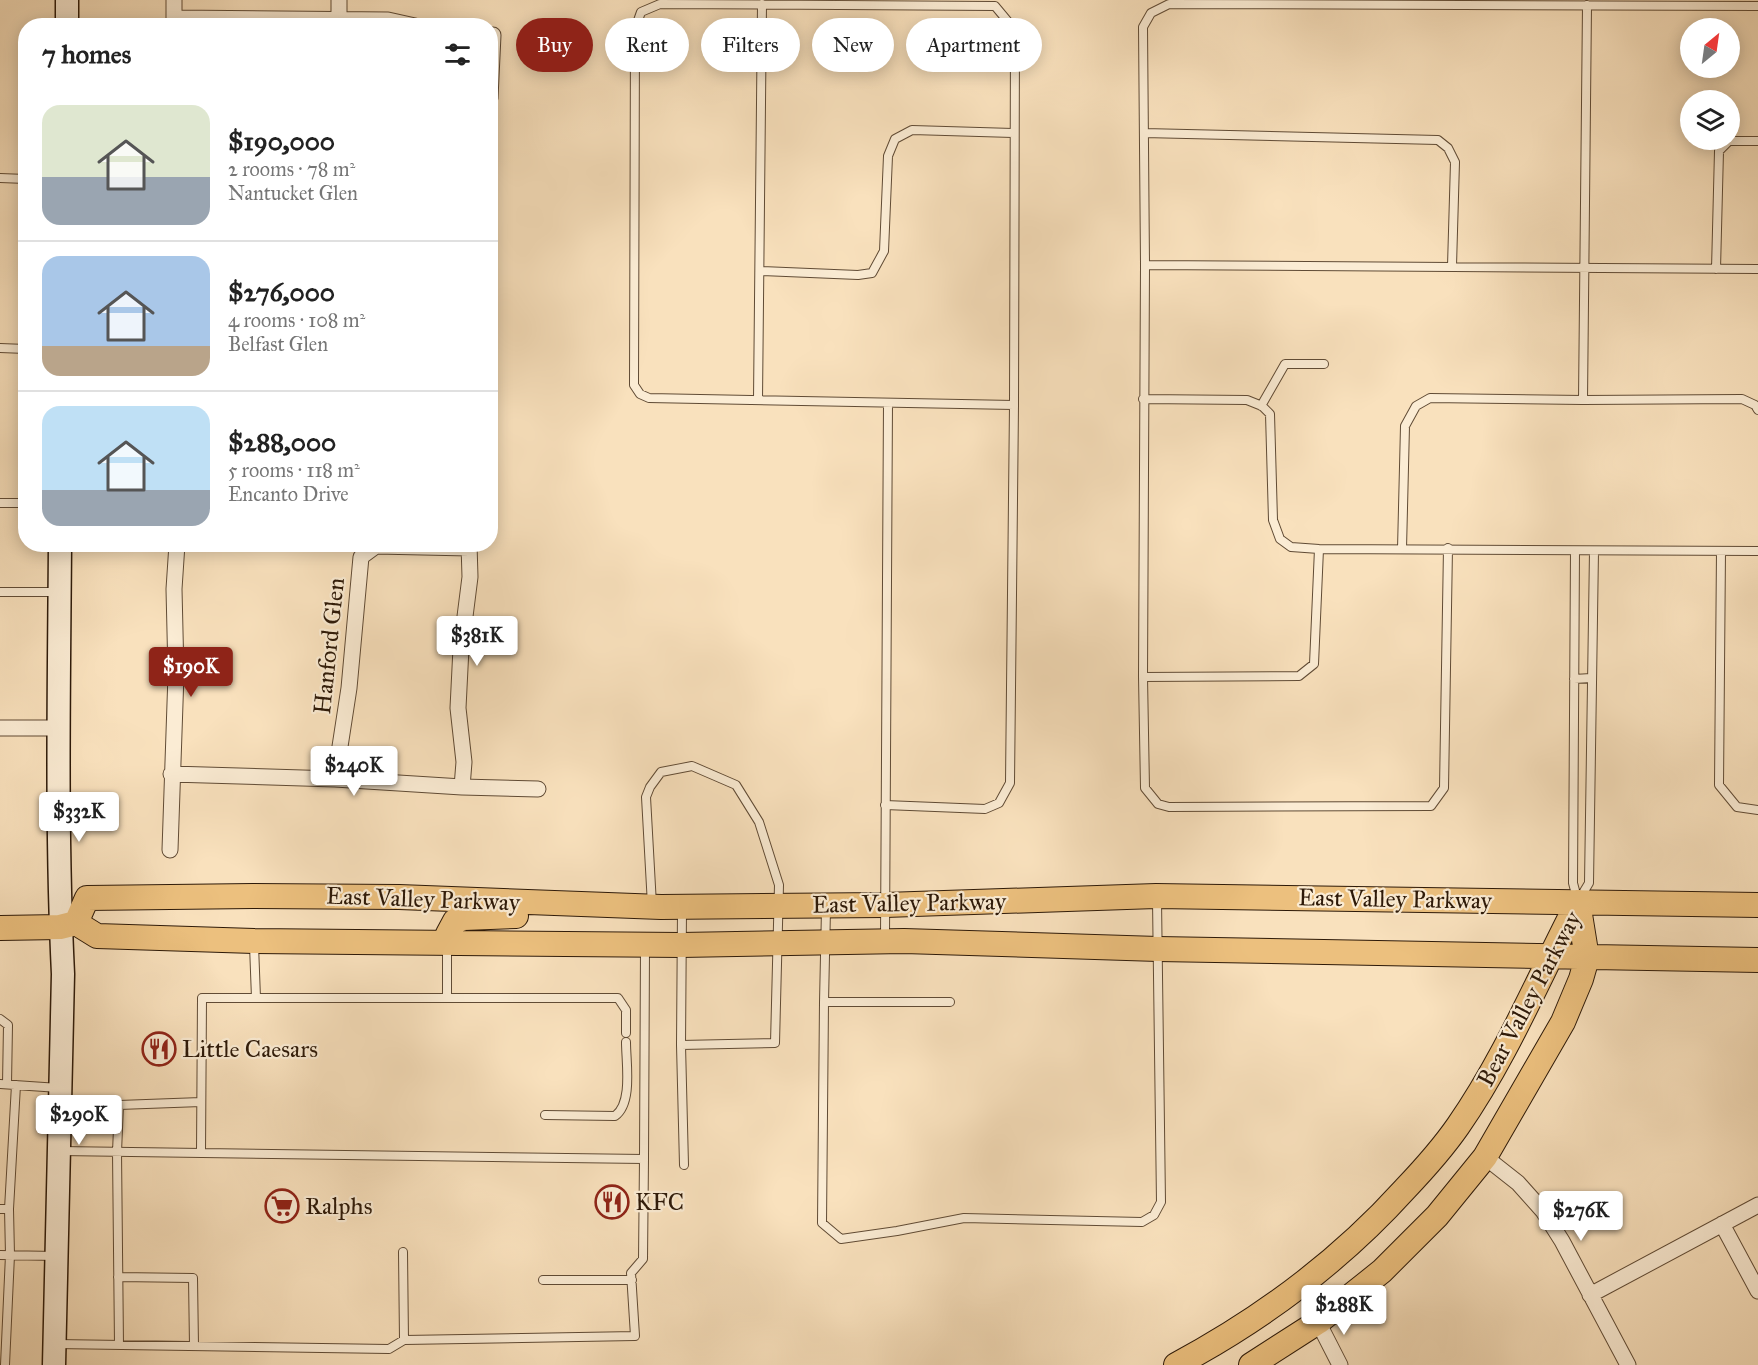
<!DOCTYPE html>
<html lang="en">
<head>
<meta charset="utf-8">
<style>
  body { margin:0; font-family:"IM FELL Great Primer",serif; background:#f2f2f2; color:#222; height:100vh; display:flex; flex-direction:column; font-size:22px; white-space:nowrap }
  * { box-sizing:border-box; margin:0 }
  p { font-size:20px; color:#767676 }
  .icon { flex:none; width:33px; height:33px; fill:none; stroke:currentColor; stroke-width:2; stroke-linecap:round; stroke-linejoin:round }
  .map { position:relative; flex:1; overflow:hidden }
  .details { position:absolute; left:18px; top:18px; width:480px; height:534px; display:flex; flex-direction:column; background:#fff; border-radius:24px; box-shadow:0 3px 15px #0003 }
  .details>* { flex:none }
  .guide { position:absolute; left:516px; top:18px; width:570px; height:54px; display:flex; gap:12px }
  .needle { width:39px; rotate:29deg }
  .buttons { position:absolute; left:1680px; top:18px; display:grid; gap:12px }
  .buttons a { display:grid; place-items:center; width:60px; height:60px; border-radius:50%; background:#fff; box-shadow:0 3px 15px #0003; font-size:30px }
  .price { position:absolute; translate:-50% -51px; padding:0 14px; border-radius:6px; background:#fff; color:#222; font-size:20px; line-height:39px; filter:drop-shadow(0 2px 3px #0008) }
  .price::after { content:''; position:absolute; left:50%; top:36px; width:18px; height:14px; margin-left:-9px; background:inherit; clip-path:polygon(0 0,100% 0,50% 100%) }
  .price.on { background:#8f2418; color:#fff }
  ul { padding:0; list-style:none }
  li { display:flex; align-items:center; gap:18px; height:150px; padding:0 24px }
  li+li { border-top:2px solid #e0e0e0 }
  li span { display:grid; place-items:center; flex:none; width:168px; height:120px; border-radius:18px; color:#555 }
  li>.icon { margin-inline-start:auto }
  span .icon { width:72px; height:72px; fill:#fffc; stroke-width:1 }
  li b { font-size:26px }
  h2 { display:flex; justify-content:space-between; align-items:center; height:72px; padding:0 24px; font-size:26px }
  .pill { padding:0 21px; border-radius:27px; background:#fff; box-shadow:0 3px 15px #0003; font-size:21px; line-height:54px }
  .pill.on { background:#8f2418; color:#fff }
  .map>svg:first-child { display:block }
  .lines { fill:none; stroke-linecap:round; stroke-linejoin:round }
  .lane-casing { stroke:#604b35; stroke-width:10 }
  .street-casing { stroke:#604b35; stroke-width:17 }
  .secondary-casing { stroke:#2d1908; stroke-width:25 }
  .primary-casing { stroke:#2d1908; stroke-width:26 }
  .lane { stroke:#fbecd4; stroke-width:8 }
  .street { stroke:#fbecd4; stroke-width:15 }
  .secondary { stroke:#fbecd4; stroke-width:22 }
  .primary { stroke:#ecc07e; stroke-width:24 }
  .labels { text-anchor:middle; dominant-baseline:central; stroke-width:4.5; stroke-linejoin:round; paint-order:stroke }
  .street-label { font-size:24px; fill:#2d1908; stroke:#fbecd4 }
  .poi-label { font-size:24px; fill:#2d1908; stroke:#fbecd4; text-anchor:start }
</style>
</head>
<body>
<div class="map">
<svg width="1758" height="1365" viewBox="0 0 1758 1365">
  <rect width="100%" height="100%" fill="#f9e1bd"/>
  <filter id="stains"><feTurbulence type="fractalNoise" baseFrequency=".00333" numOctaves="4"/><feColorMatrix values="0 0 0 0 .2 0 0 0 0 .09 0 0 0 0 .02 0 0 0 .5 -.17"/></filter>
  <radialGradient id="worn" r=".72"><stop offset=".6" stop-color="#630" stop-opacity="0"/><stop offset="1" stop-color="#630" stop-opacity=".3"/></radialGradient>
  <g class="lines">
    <g class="lane-casing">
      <path id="lane" d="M1144 133 1438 140 1448 148 1455 162 1452 266
        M0 178 26 179
        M1145 265 1758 269
        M1716 269 1719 151 1729 141H1758
        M760 271 858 275 872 273 884 251 888 156 895 139 912 130 1013 133
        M0 348 26 349
        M1143 399 1247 400 1262 406 1270 414 1273 520 1280 539 1291 547 1319 549 1758 551
        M758 400 762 4
        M1583 400 1587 5
        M1261 406 1285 364H1324
        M0 503H26
        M1448 548 1444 788 1431 806 1169 807 1158 804 1145 788 1143 677 1145 265 1143 27 1151 13 1169 4 1758 6
        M1402 549 1405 426 1416 406 1430 398 1583 400 1742 399 1755 405 1758 410
        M1575 551 1573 883 1577 898
        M1721 551 1719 785 1737 807 1758 810
        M0 592H58
        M1143 677 1299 676 1314 664 1319 549
        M1574 679 1591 678
        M885 805 985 809 999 803 1010 783 1014 405 1015 30 995 6 660 4 641 12 635 29 634 385 640 394 649 398 1014 405
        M1580 898 1589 883 1594 551
        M652 905 646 797 650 787 661 772 692 766 736 785 759 822 779 885 775 1043 681 1045
        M826 909 824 1002 822 1223 841 1239 897 1231 964 1218 1142 1222 1154 1215 1161 1202 1157 900
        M682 911 681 1045 684 1165
        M885 937 888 403
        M447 944V998
        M254 945 256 998
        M824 1002H950
        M0 1019 8 1025 7 1084
        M0 1084 59 1088
        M545 1115 615 1116C633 1103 626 1063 626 1042
        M60 1151 644 1159 645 948
        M201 1153 202 998H618L626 1010V1033
        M0 1209H9L10 1255 5 1365
        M9 1209 16 1085
        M403 1252 404 1340
        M0 1255 55 1256
        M118 1277 193 1278 194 1346
        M543 1280H632
        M56 1344 389 1349 404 1340 635 1336 631 1273 643 1259 644 1159
        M119 1345 117 1152 119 1105 201 1102"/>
    </g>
    <g class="street-casing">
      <path id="street" d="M174 0V26
        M174 18 388 20 415 26
        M339 19V0
        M490 35H493L490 98
        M0 728H58
        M171 774 335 779 462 787 538 789
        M335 779 349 688 361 557 376 546 469 548
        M462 787 464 762 458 708 461 648 470 577 469 544
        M170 850 176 674 174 589 177 544
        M1485 1157 1518 1183 1543 1211 1562 1241 1628 1365
        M1722 1224 1758 1291
        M1590 1295 1758 1205
        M1318 1322 1340 1365"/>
    </g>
    <g class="secondary-casing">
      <path id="secondary" d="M67 26V0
        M54 1365 63 974C56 831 59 687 60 544"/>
    </g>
    <g class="primary-casing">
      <path id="primary" d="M76 923 87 898 253 896 399 897 661 907 885 905 1156 896 1758 905
        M0 928 60 927 76 923 97 936 254 941 681 945 904 941 1158 949 1758 960
        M447 943 448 934 455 921 464 918 516 916
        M1176 1365C1262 1319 1339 1262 1405 1189 1424 1169 1442 1149 1458 1126 1506 1057 1539 977 1578 902
        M1251 1365 1318 1322 1382 1271 1437 1216 1485 1157 1563 1022 1581 979 1587 958 1578 902"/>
    </g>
    <use href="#lane" class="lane"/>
    <use href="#street" class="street"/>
    <use href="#secondary" class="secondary"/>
    <use href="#primary" class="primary"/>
  </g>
  <defs>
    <g id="restaurant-ring" transform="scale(1.725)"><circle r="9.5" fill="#fbecd4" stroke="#8f2418" stroke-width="1.5"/><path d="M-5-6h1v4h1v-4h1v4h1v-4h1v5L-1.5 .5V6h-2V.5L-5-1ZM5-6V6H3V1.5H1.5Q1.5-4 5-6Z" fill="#8f2418"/></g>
    <g id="supermarket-ring" transform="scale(1.725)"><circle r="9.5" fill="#fbecd4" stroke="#8f2418" stroke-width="1.5"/><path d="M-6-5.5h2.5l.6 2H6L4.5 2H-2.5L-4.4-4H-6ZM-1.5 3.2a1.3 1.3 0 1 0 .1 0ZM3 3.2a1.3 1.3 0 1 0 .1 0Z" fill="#8f2418"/></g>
  </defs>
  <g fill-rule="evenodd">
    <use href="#restaurant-ring" x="159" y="1049"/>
    <use href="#restaurant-ring" x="612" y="1202"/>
    <use href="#supermarket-ring" x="282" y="1206"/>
  </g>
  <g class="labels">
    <g class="street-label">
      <text transform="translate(329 646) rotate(-84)">Hanford Glen</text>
      <text transform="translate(423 899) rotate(2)">East Valley Parkway</text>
      <text transform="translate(1395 899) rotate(1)">East Valley Parkway</text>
      <text transform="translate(909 903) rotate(-1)">East Valley Parkway</text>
      <text transform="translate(1529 999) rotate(-62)">Bear Valley Parkway</text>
    </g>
    <g class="poi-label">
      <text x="182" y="1049">Little Caesars</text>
      <text x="635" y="1202">KFC</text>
      <text x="305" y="1206">Ralphs</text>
    </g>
  </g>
  <rect width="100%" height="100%" filter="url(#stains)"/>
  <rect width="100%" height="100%" fill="url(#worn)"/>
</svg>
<div class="buttons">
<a><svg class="needle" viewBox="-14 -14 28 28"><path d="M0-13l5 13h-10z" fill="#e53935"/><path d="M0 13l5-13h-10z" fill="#767676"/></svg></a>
<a><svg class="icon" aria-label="layers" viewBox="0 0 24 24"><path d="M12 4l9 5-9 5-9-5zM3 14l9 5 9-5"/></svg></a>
</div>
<b class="price" style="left:477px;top:667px">$381K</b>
<b class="price on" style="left:191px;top:698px">$190K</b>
<b class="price" style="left:354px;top:797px">$240K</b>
<b class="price" style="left:79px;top:843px">$332K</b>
<b class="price" style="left:79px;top:1146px">$290K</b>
<b class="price" style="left:1581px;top:1242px">$276K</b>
<b class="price" style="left:1344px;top:1336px">$288K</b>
<div class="guide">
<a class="pill on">Buy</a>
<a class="pill">Rent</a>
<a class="pill">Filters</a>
<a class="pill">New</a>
<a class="pill">Apartment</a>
</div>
<section class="details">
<h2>7 homes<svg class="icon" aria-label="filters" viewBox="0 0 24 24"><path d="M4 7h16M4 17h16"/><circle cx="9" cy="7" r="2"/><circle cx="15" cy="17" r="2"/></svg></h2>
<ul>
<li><span style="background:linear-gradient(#dfe7d0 60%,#9aa5b1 0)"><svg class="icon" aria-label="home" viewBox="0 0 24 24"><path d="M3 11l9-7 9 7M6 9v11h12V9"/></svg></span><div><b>$190,000</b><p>2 rooms · 78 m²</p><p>Nantucket Glen</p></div></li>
<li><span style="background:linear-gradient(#a9c7e8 75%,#b9a48a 0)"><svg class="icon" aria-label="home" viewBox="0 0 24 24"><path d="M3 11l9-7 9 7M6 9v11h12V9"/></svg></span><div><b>$276,000</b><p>4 rooms · 108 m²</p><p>Belfast Glen</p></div></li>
<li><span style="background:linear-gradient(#bfe0f5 70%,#9aa5b1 0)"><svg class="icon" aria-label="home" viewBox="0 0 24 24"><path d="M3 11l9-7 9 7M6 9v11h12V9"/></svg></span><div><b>$288,000</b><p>5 rooms · 118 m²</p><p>Encanto Drive</p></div></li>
</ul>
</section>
</div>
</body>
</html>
